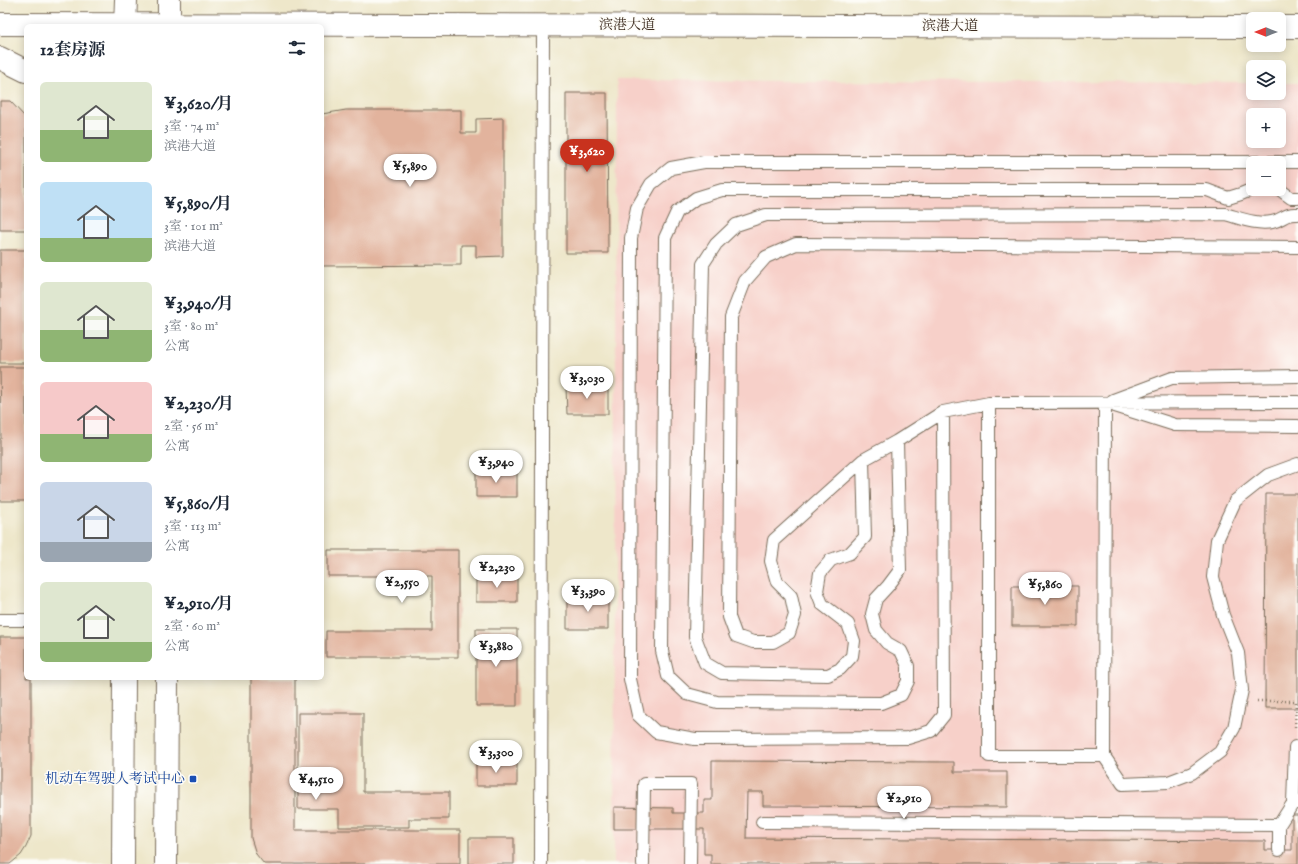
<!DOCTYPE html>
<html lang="zh">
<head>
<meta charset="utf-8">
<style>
  body { margin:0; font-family:"IM FELL English","Noto Serif SC",serif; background:#f6f6f7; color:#1f2937; height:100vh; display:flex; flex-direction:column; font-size:15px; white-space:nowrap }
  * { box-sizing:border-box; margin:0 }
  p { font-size:13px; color:#747a83 }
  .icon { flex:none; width:22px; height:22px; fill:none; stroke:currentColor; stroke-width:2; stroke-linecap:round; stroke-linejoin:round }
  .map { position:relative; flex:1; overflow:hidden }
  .drawer { position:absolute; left:24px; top:24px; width:300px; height:656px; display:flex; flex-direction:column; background:#fff; border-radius:6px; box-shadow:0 2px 10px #0003 }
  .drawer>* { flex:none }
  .needle { width:26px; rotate:270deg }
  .controls { position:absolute; left:1246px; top:12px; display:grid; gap:8px }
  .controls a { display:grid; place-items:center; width:40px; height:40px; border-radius:6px; background:#fff; box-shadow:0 2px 10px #0003; font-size:20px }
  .price { position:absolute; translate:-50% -34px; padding:0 9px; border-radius:14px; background:#fff; color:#222; font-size:13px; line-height:26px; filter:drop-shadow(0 1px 2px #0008) }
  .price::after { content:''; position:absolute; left:50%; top:24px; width:12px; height:9px; margin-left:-6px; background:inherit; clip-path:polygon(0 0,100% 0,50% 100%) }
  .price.current { background:#c8321e; color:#fff }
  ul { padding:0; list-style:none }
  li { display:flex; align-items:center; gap:12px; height:100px; padding:0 16px }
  li span { display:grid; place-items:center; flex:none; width:112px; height:80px; border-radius:6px; color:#555 }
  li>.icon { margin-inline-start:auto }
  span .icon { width:48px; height:48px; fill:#fffc; stroke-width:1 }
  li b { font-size:17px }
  h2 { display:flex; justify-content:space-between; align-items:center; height:48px; padding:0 16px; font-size:17px }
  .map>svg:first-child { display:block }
  .built { fill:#f7d0c9; fill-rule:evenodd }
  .building { fill:#e2b39d }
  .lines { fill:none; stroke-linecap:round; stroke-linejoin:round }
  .service-casing { stroke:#7a6c5a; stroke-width:14 }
  .secondary-casing { stroke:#7a6c5a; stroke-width:24 }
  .primary-casing { stroke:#7a6c5a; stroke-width:24 }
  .path { stroke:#7a6c5a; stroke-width:2.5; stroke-dasharray:1 3; stroke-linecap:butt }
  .service { stroke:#fff; stroke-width:12 }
  .secondary { stroke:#fff; stroke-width:22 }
  .primary { stroke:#fff; stroke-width:22 }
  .transit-dot { fill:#1a4fb4; stroke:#fdfcf7; stroke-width:1.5 }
  .labels { text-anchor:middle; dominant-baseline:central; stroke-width:3; stroke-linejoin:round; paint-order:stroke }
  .street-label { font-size:14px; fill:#3b2a1e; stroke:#fdfcf7 }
  .transit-label { font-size:14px; fill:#164399; stroke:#fdfcf7; text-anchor:end }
</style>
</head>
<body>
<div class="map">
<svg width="1298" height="864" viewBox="0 0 1298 864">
  <rect width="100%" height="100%" fill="#fdfcf7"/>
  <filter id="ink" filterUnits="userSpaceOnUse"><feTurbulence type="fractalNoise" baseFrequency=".025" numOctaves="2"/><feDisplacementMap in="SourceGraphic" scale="8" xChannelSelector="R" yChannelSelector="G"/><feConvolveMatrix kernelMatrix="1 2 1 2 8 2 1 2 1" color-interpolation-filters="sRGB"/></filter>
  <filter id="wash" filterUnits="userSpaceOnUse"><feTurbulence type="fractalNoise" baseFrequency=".012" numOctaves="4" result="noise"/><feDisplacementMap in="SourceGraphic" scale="16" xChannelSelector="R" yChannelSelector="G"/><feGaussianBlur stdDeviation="0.9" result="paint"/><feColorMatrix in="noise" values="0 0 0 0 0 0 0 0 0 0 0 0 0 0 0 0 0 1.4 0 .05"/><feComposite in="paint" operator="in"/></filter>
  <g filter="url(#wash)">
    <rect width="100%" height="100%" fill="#eee7ca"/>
    <path class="built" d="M617 80 1253 83V93H1279V83H1298V864H614ZM1253 115H1279V141H1253ZM1253 163H1279V189H1253Z"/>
    <g id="blocks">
      <path class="building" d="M566 93H607L608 253H566Z
        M0 101H10L26 118V230H0Z
        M346 110H461V133H476V119L503 118V256L476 257V245H461V265L322 266V114Z
        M0 250H26V363H0Z
        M0 367H26V501H0V439H1Z
        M566 387H608V414H567Z
        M476 471H517V497H476Z
        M1266 494H1298V708H1265Z
        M328 550H458V657H326V631H432V576H328Z
        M517 576V602H476V577Z
        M1012 586H1078V626H1012Z
        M567 597H608V629H567Z
        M476 629H517V706H476Z
        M0 637H26V678H31V836L26 847 21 855 10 864H0Z
        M251 678H295V830H460V864H264L256 854 251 838Z
        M298 713H363V792H449V819H409V827H339V809H298Z
        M476 761H517V786H476Z
        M712 761 954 762V772H1007V807L763 806V792H747L746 838 1265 841V850H1292V815H1298V864H711V854H704V829H614V807L673 808V813H704V800H712Z
        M469 838H514V864H469Z"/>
    </g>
  </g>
  <g filter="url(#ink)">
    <use href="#blocks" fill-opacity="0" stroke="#7a6c5a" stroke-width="1"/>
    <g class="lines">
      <g class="service-casing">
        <path id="service" d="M1279 189 1291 198H1298
          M1113 400 1172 378 1298 376
          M989 403 943 412 897 441 900 570 888 586 876 599 872 614 876 630 887 643 901 651 908 666V681L901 695 881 703 717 702 687 694 668 676 662 651 665 238 677 212 696 198 722 190H1207L1228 198 1241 194 1253 189
          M1105 403 1104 756H989V403L1298 402
          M1115 406 1175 425 1298 426
          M943 412 944 715 931 731 908 738 695 739 656 732 638 715 630 679 631 238 637 208 651 184 671 168 704 162H1298
          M897 441 863 460 865 537 850 553 831 560 820 573 817 591 822 604 848 624 854 641 852 656 840 669 828 675 722 673 705 663 695 637 703 264 716 244 736 225 766 215 1225 214C1240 218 1256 225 1272 222 1283 220 1284 213 1298 214
          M863 460 774 540 771 561 777 582 791 596 795 615 789 633 773 642H753L736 636 729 617 731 317 745 281 766 257 796 244 1298 247
          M0 620H26
          M1104 756 1123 784 1168 782 1192 773 1220 752 1234 728 1242 690 1238 653 1223 615 1213 577 1217 540 1235 501 1268 475 1298 464
          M1293 803 1295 747
          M762 822 1279 825
          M1279 850V825L1293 803H1298
          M541 864 543 25
          M643 864 644 784H691L690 864"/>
      </g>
      <g class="secondary-casing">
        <path id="secondary" d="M0 24 1253 27
          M1279 27H1298
          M0 58 26 71"/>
      </g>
      <g class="primary-casing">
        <path id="primary" d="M125 26 126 0
          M169 26V0
          M123 864 124 678
          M166 864 167 678"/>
      </g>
      <path class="path" d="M1257 701H1296L1295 730"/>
      <use href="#service" class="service"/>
      <use href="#secondary" class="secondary"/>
      <use href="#primary" class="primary"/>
    </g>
  </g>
  <rect class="transit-dot" x="189" y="775" width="8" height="8" rx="2"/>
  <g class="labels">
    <g class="street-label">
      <text x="627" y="25">滨港大道</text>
      <text x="950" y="26">滨港大道</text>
    </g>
    <g class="transit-label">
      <text x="185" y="779">机动车驾驶人考试中心</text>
    </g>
  </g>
</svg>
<div class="controls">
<a><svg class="needle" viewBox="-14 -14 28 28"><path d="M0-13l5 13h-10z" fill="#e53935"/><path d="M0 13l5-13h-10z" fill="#747a83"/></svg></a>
<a><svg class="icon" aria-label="layers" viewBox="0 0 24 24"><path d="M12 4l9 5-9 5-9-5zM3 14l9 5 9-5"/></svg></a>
<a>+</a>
<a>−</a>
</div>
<b class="price current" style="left:587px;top:173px">¥3,620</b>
<b class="price" style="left:410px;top:188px">¥5,890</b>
<b class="price" style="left:587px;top:400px">¥3,030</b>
<b class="price" style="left:496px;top:484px">¥3,940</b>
<b class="price" style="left:497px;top:589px">¥2,230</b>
<b class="price" style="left:402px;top:604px">¥2,550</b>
<b class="price" style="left:1045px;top:606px">¥5,860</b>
<b class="price" style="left:588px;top:613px">¥3,390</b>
<b class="price" style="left:496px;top:668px">¥3,880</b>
<b class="price" style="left:496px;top:774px">¥3,300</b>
<b class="price" style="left:316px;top:801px">¥4,510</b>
<b class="price" style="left:904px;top:820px">¥2,910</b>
<section class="drawer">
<h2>12套房源<svg class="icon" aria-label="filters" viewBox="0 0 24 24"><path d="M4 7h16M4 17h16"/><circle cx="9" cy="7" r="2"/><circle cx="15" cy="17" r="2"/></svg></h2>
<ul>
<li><span style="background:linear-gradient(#dfe7d0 60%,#8fb573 0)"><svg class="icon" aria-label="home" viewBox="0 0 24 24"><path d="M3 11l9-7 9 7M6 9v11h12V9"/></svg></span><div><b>¥3,620/月</b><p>3室 · 74 m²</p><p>滨港大道</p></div></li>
<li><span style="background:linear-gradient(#bfe0f5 70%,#8fb573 0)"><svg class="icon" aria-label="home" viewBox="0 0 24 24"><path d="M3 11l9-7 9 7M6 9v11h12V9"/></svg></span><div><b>¥5,890/月</b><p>3室 · 101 m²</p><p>滨港大道</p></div></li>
<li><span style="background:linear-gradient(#dfe7d0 60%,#8fb573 0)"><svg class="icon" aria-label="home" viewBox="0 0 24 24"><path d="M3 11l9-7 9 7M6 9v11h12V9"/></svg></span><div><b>¥3,940/月</b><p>3室 · 80 m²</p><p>公寓</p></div></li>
<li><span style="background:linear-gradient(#f6c9c9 65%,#8fb573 0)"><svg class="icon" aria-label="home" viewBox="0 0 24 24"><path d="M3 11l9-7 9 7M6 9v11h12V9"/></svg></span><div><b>¥2,230/月</b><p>2室 · 56 m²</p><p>公寓</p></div></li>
<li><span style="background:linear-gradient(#c9d6e8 75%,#9aa5b1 0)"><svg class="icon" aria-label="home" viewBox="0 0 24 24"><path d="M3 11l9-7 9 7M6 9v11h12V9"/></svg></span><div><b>¥5,860/月</b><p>3室 · 113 m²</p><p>公寓</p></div></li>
<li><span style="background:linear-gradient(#dfe7d0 75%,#8fb573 0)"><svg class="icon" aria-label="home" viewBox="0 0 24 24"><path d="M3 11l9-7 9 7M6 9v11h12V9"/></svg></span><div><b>¥2,910/月</b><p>2室 · 60 m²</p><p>公寓</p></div></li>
</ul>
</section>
</div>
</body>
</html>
